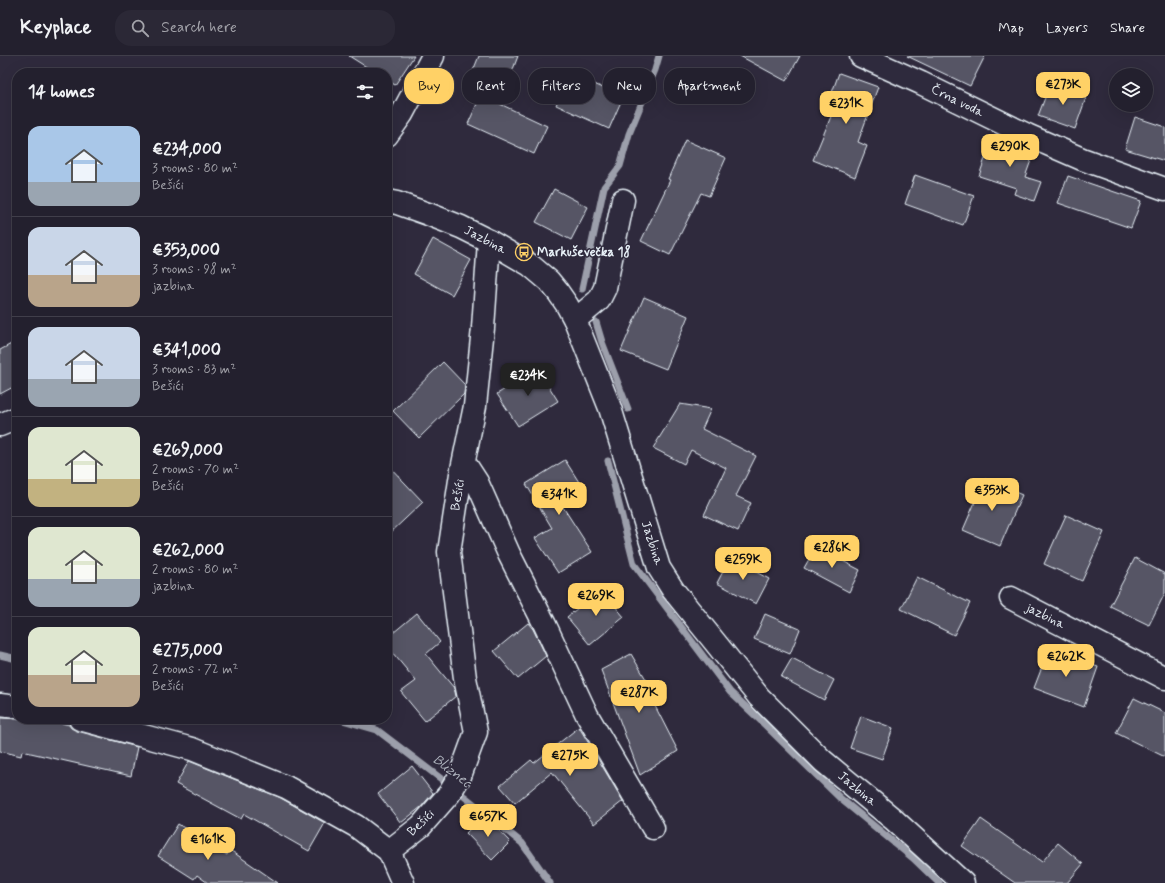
<!DOCTYPE html>
<html lang="en">
<head>
<meta charset="utf-8">
<style>
  body { margin:0; font-family:Mynerve,sans-serif; background:#2b2836; color:#f1f3f6; height:100vh; display:flex; flex-direction:column; font-size:15px; white-space:nowrap }
  * { box-sizing:border-box; margin:0 }
  p { font-size:13px; color:#a3a3aa }
  .icon { flex:none; width:22px; height:22px; fill:none; stroke:currentColor; stroke-width:2; stroke-linecap:round; stroke-linejoin:round }
  .map { position:relative; flex:1; overflow:hidden }
  .sheet { position:absolute; left:12px; top:12px; width:380px; height:656px; display:flex; flex-direction:column; background:#23202e; border-radius:16px; box-shadow:0 4px 16px #0002,0 0 0 1px #403e4a }
  .sheet>* { flex:none }
  .guide { position:absolute; left:404px; top:12px; width:380px; height:36px; display:flex; gap:8px }
  .controls { position:absolute; left:1109px; top:12px; display:grid; gap:8px }
  .controls a { display:grid; place-items:center; width:44px; height:44px; border-radius:50%; background:#23202e; box-shadow:0 4px 16px #0002,0 0 0 1px #403e4a; font-size:20px }
  .price { position:absolute; translate:-50% -34px; padding:0 9px; border-radius:8px; background:#ffd166; color:#111; font-size:13px; line-height:26px; filter:drop-shadow(0 1px 2px #0008) }
  .price::after { content:''; position:absolute; left:50%; top:24px; width:12px; height:9px; margin-left:-6px; background:inherit; clip-path:polygon(0 0,100% 0,50% 100%) }
  .price.active { background:#222; color:#fff }
  ul { padding:0; list-style:none }
  li { display:flex; align-items:center; gap:12px; height:100px; padding:0 16px }
  li+li { border-top:1px solid #403e4a }
  li span { display:grid; place-items:center; flex:none; width:112px; height:80px; border-radius:12px; color:#555 }
  li>.icon { margin-inline-start:auto }
  span .icon { width:48px; height:48px; fill:#fffc; stroke-width:1 }
  li b { font-size:17px }
  h2 { display:flex; justify-content:space-between; align-items:center; height:48px; padding:0 16px; font-size:17px }
  .chip { padding:0 14px; border-radius:16px; background:#23202e; box-shadow:0 4px 16px #0002,0 0 0 1px #403e4a; font-size:14px; line-height:36px }
  .chip.active { background:#ffd166; color:#111 }
  header { display:flex; align-items:center; gap:24px; box-sizing:border-box; height:56px; padding:0 20px; background:#23202e; border-bottom:1px solid #403e4a }
  header strong { font-size:19px }
  nav { display:flex; gap:22px; margin-inline-start:auto; font-size:14px }
  .search { width:280px; height:36px; background:#2b2836; display:flex; align-items:center; gap:10px; box-sizing:border-box; padding:0 14px; border-radius:16px; color:#a3a3aa; font-size:15px }
  .map>svg:first-child { display:block }
  .lines { fill:none; stroke-linecap:round; stroke-linejoin:round }
  .stream { stroke:#9c9fab; stroke-width:7 }
  .building { fill:#575565; stroke:#e8f1f8 }
  .street-casing { stroke:#e8f1f8; stroke-width:25 }
  .secondary-casing { stroke:#e8f1f8; stroke-width:25 }
  .street { stroke:#2f2a3d; stroke-width:22 }
  .secondary { stroke:#2f2a3d; stroke-width:22 }
  .labels { text-anchor:middle; dominant-baseline:central; stroke-width:3; stroke-linejoin:round; paint-order:stroke }
  .street-label { font-size:13px; fill:#e8f1f8; stroke:#2f2a3d }
  .poi-label { font-size:13px; font-weight:bold; fill:#e8f1f8; stroke:#2f2a3d; text-anchor:start }
  .water-label { font-size:14px; font-style:italic; fill:#afb4be; stroke:#2f2a3d }
</style>
</head>
<body>
<header>
<strong>Keyplace</strong>
<div class="search"><svg class="icon" aria-label="search" viewBox="0 0 24 24"><circle cx="10" cy="10" r="6"/><path d="M15 15l6 6"/></svg>Search here</div>
<nav><a>Map</a><a>Layers</a><a>Share</a></nav>
</header>
<div class="map">
<svg width="1165" height="827" viewBox="0 0 1165 827">
  <rect width="100%" height="100%" fill="#2f2a3d"/>
  <filter id="ink" filterUnits="userSpaceOnUse"><feTurbulence type="fractalNoise" baseFrequency=".025" numOctaves="2"/><feDisplacementMap in="SourceGraphic" scale="8" xChannelSelector="R" yChannelSelector="G"/><feConvolveMatrix kernelMatrix="1 2 1 2 8 2 1 2 1" color-interpolation-filters="sRGB"/></filter>
  <g filter="url(#ink)">
    <g class="lines">
      <path class="stream" d="M582 233 604 131 620 110 629 78 655 14 659 0
        M596 266 602 286 628 353
        M608 405 634 508 730 636 760 664 841 743 913 802 939 827
        M0 599 17 603
        M339 663 377 674 465 741 522 787 550 827"/>
    </g>
    <path class="building" d="M349 0H414L395 29 387 24V17H376Z
      M479 0H518L500 48 547 70 534 98 468 68 489 21 473 15Z
      M740 0H800L786 25Z
      M907 0H985L970 30Z
      M570 17 623 41 609 73 556 49Z
      M839 17 878 31 858 86 867 90 855 121 813 104 832 58 825 56Z
      M1051 26 1087 39 1075 73 1038 60Z
      M1135 61 1165 71V105L1125 93Z
      M992 82 1034 96 1025 121 1041 126 1034 145 1014 138 1016 132 979 120Z
      M685 84 726 102 709 140 701 137 670 199 641 185 670 124 668 123Z
      M915 119 974 140 963 169 905 148Z
      M1068 120 1141 145 1131 172 1058 147Z
      M554 133 588 151 571 184 536 166Z
      M433 183 471 204 452 239 414 218Z
      M644 241 688 260 666 313 621 295Z
      M17 285V329L0 338V294Z
      M443 306 465 329 464 338 419 382 393 355Z
      M538 313 558 345 518 370 497 338Z
      M680 348 711 353 702 373 756 400 736 440 751 447 738 475 704 459 726 412 691 394 684 408 653 392Z
      M565 404 584 434 561 448 592 496 558 517 535 482 552 472 526 428Z
      M387 408 423 446 387 480Z
      M985 423 1022 439 1000 490 963 474Z
      M1066 459 1104 476 1082 525 1044 508Z
      M816 491 860 514 849 536 804 512Z
      M730 502 769 523 756 548 717 527Z
      M1135 502 1165 518V537L1149 569 1110 550Z
      M917 521 970 547 954 579 901 553Z
      M601 533 624 561 590 589 567 561Z
      M417 557 440 586 426 598 454 632 456 640 425 665 401 636 416 625 387 590V582Z
      M765 558 800 573 790 598 754 583Z
      M528 567 533 573 546 600 518 623 494 595Z
      M1049 593 1098 611 1084 651 1034 632Z
      M631 598 659 645 654 648 678 695 640 719 601 614Z
      M792 602 834 624 824 644 781 621Z
      M1134 642 1165 657V701L1116 677Z
      M861 660 893 672 882 703 850 692Z
      M0 662 26 663 45 668 46 663 69 669 71 672 77 675 137 691 131 720 22 695 21 700 0 695Z
      M579 671 623 745 594 768 552 716 515 747 500 730 531 704 534 707Z
      M189 705 281 742 325 767 309 795 244 758 241 763 176 728Z
      M412 710 433 737 421 751 401 767 378 738Z
      M484 759 510 786 492 804 466 777Z
      M981 763 1042 806 1058 787 1083 808 1067 827H1015L962 790Z
      M178 768 227 799 230 794 278 827H208L197 819 194 823 158 800Z"/>
    <g class="lines">
      <g class="street-casing">
        <path id="street" d="M861 0 921 27 1027 79 1082 103 1165 133
          M575 264 599 244 605 232 623 144
          M464 406 477 426 509 498 545 569 587 659 653 772
          M1011 542 1165 622
          M0 649 17 651
          M80 663 192 693 286 731 356 770 389 795 421 770 449 738 460 720 476 676 465 622 449 496 461 418 475 350 483 272 489 185
          M389 795 403 827"/>
      </g>
      <g class="secondary-casing">
        <path id="secondary" d="M387 79 402 58 433 0
          M387 145 397 147 428 158 461 171 489 185 530 209 549 225 558 236 567 249 575 264 610 352 659 512 673 534 759 641 823 705 893 763 963 827
          M0 369 17 362"/>
      </g>
      <use href="#street" class="street"/>
      <use href="#secondary" class="secondary"/>
    </g>
  </g>
  <defs>
    <g id="bus-ring" transform="scale(0.9)"><circle r="9.5" fill="#2f2a3d" stroke="#ffd166" stroke-width="1.5"/><path d="M-5-6H5V4H4V6H2V4H-2V6H-4V4H-5ZM-3.5-4V0h7V-4ZM-3.5 1.2v1.5H-2V1.2ZM2 1.2v1.5H3.5V1.2Z" fill="#ffd166"/></g>
  </defs>
  <g fill-rule="evenodd">
    <use href="#bus-ring" x="524" y="196"/>
  </g>
  <g class="labels">
    <g class="street-label">
      <text transform="translate(957 45) rotate(26)">Črna voda</text>
      <text transform="translate(485 184) rotate(28)">Jazbina</text>
      <text transform="translate(458 439) rotate(-81)">Bešići</text>
      <text transform="translate(652 487) rotate(72)">Jazbina</text>
      <text transform="translate(1045 560) rotate(27)">jazbina</text>
      <text transform="translate(857 733) rotate(40)">Jazbina</text>
      <text transform="translate(421 767) rotate(-44)">Bešići</text>
    </g>
    <g class="poi-label">
      <text x="537" y="196">Markuševečka 18</text>
    </g>
    <g class="water-label">
      <text transform="translate(452 715) rotate(37)">Bliznec</text>
    </g>
  </g>
</svg>
<div class="controls">
<a><svg class="icon" aria-label="layers" viewBox="0 0 24 24"><path d="M12 4l9 5-9 5-9-5zM3 14l9 5 9-5"/></svg></a>
</div>
<b class="price" style="left:1063px;top:50px">€273K</b>
<b class="price" style="left:846px;top:69px">€231K</b>
<b class="price" style="left:1010px;top:112px">€290K</b>
<b class="price active" style="left:528px;top:341px">€234K</b>
<b class="price" style="left:992px;top:456px">€353K</b>
<b class="price" style="left:559px;top:460px">€341K</b>
<b class="price" style="left:832px;top:513px">€286K</b>
<b class="price" style="left:743px;top:525px">€259K</b>
<b class="price" style="left:596px;top:561px">€269K</b>
<b class="price" style="left:1066px;top:622px">€262K</b>
<b class="price" style="left:639px;top:658px">€287K</b>
<b class="price" style="left:570px;top:721px">€275K</b>
<b class="price" style="left:488px;top:782px">€657K</b>
<b class="price" style="left:208px;top:805px">€161K</b>
<div class="guide">
<a class="chip active">Buy</a>
<a class="chip">Rent</a>
<a class="chip">Filters</a>
<a class="chip">New</a>
<a class="chip">Apartment</a>
</div>
<section class="sheet">
<h2>14 homes<svg class="icon" aria-label="filters" viewBox="0 0 24 24"><path d="M4 7h16M4 17h16"/><circle cx="9" cy="7" r="2"/><circle cx="15" cy="17" r="2"/></svg></h2>
<ul>
<li><span style="background:linear-gradient(#a9c7e8 70%,#9aa5b1 0)"><svg class="icon" aria-label="home" viewBox="0 0 24 24"><path d="M3 11l9-7 9 7M6 9v11h12V9"/></svg></span><div><b>€234,000</b><p>3 rooms · 80 m²</p><p>Bešići</p></div></li>
<li><span style="background:linear-gradient(#c9d6e8 60%,#b9a48a 0)"><svg class="icon" aria-label="home" viewBox="0 0 24 24"><path d="M3 11l9-7 9 7M6 9v11h12V9"/></svg></span><div><b>€353,000</b><p>3 rooms · 98 m²</p><p>jazbina</p></div></li>
<li><span style="background:linear-gradient(#c9d6e8 65%,#9aa5b1 0)"><svg class="icon" aria-label="home" viewBox="0 0 24 24"><path d="M3 11l9-7 9 7M6 9v11h12V9"/></svg></span><div><b>€341,000</b><p>3 rooms · 83 m²</p><p>Bešići</p></div></li>
<li><span style="background:linear-gradient(#dfe7d0 65%,#c2b280 0)"><svg class="icon" aria-label="home" viewBox="0 0 24 24"><path d="M3 11l9-7 9 7M6 9v11h12V9"/></svg></span><div><b>€269,000</b><p>2 rooms · 70 m²</p><p>Bešići</p></div></li>
<li><span style="background:linear-gradient(#dfe7d0 65%,#9aa5b1 0)"><svg class="icon" aria-label="home" viewBox="0 0 24 24"><path d="M3 11l9-7 9 7M6 9v11h12V9"/></svg></span><div><b>€262,000</b><p>2 rooms · 80 m²</p><p>jazbina</p></div></li>
<li><span style="background:linear-gradient(#dfe7d0 60%,#b9a48a 0)"><svg class="icon" aria-label="home" viewBox="0 0 24 24"><path d="M3 11l9-7 9 7M6 9v11h12V9"/></svg></span><div><b>€275,000</b><p>2 rooms · 72 m²</p><p>Bešići</p></div></li>
</ul>
</section>
</div>
</body>
</html>
